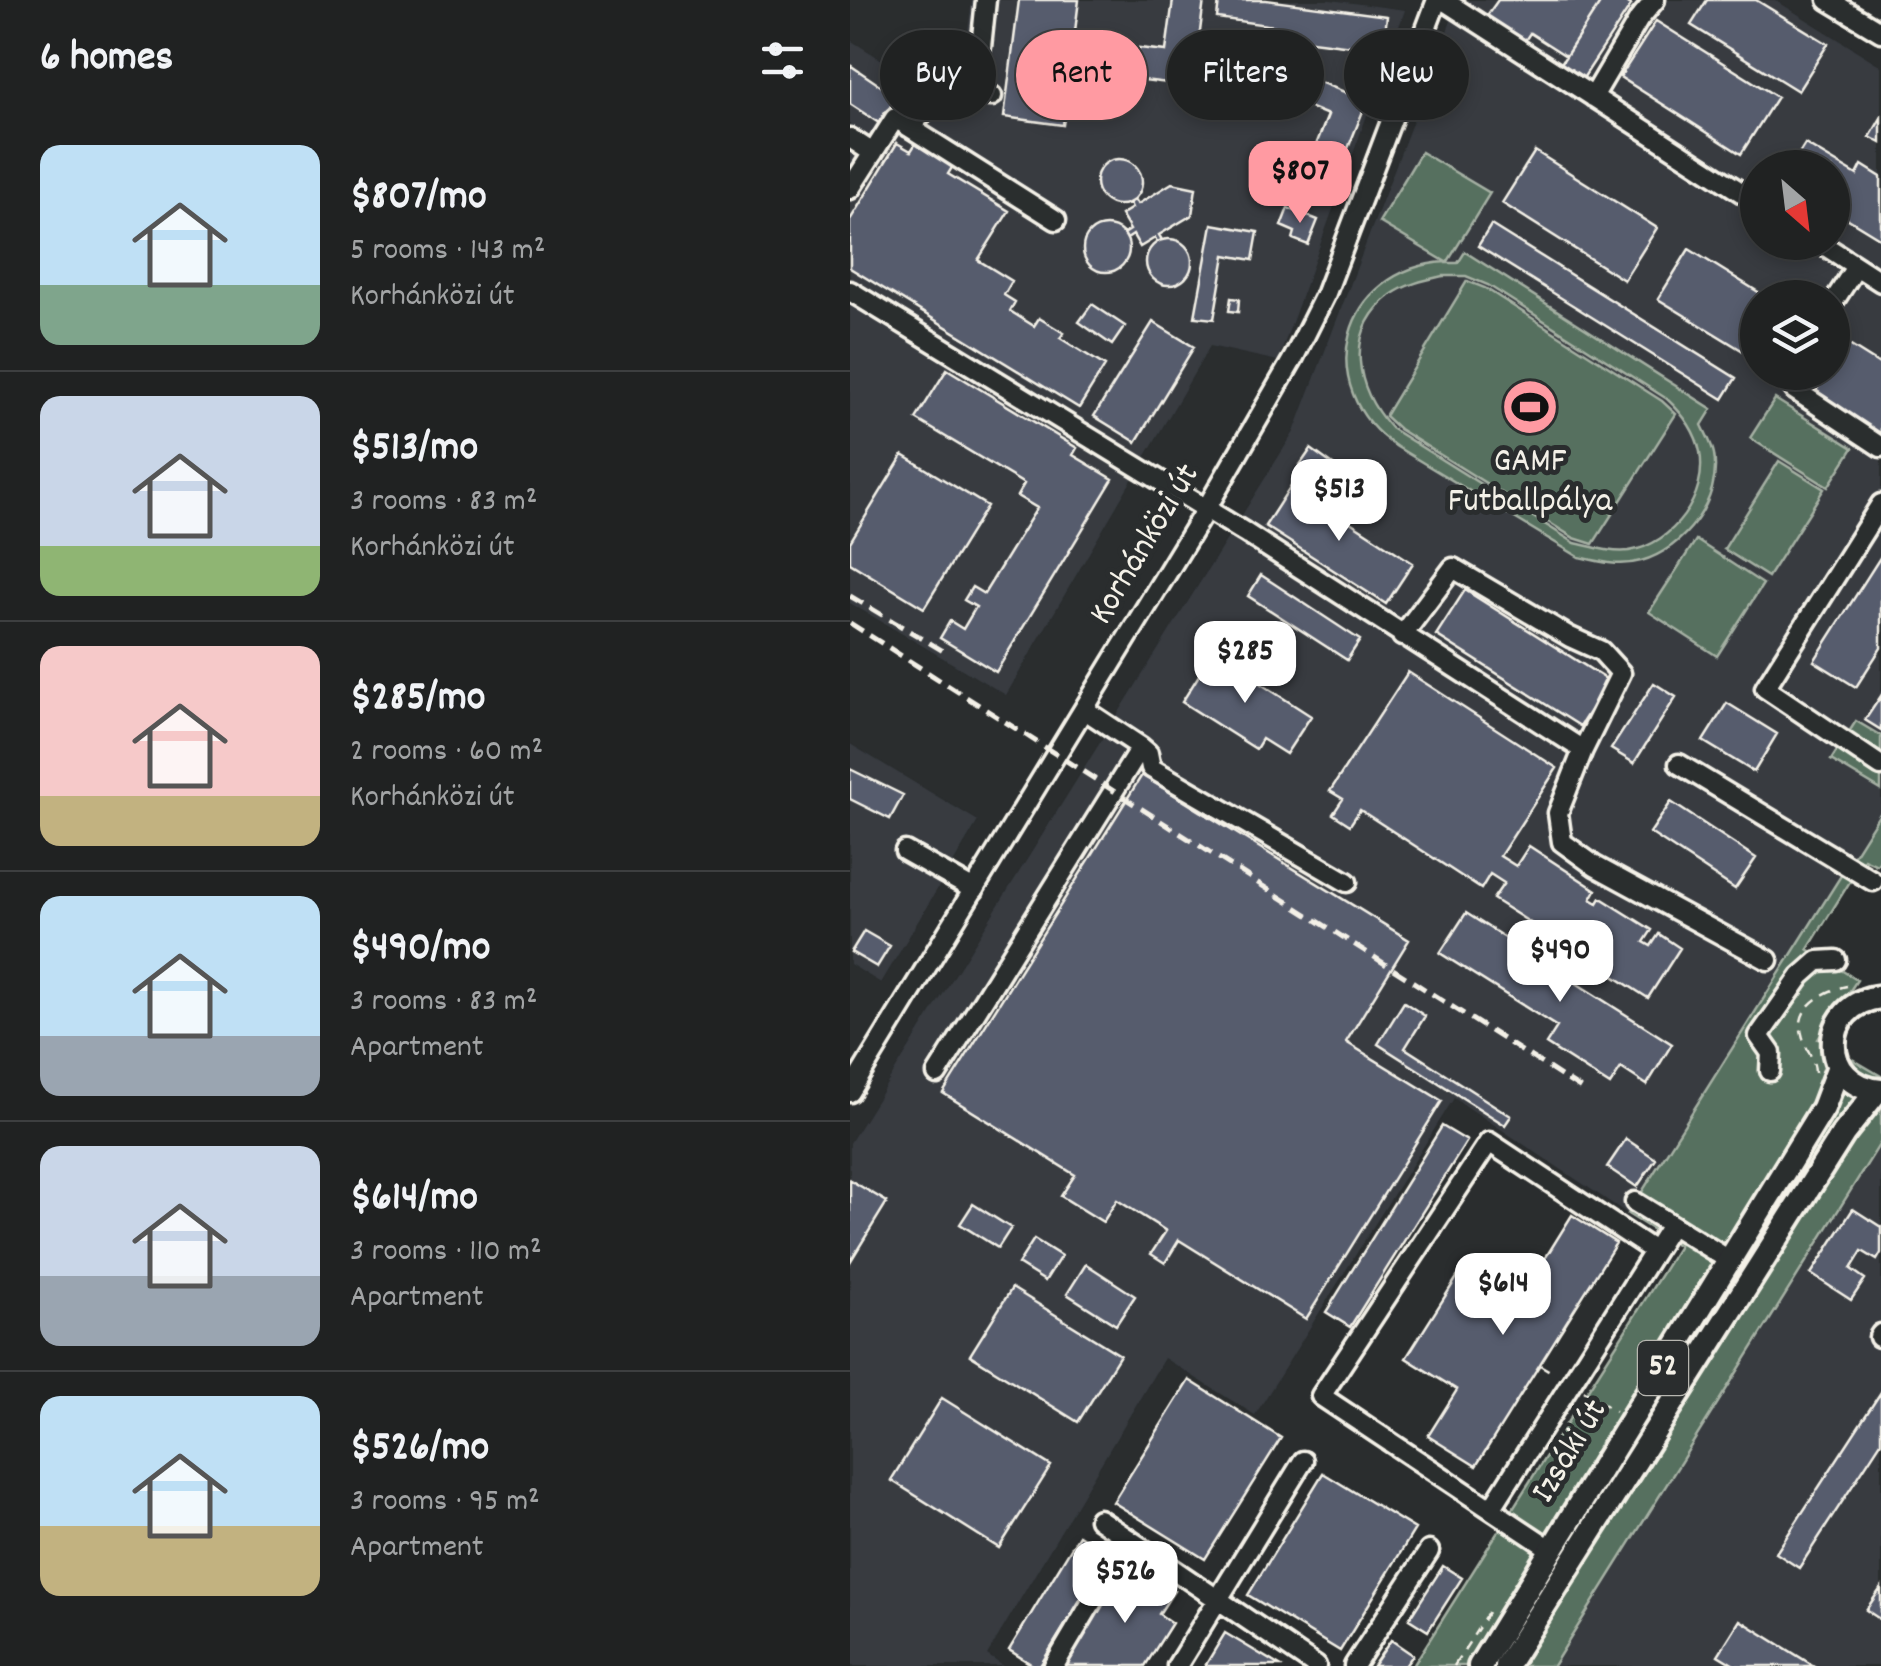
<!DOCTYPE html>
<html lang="en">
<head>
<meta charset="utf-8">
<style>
  body { margin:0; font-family:Dekko,sans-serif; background:#282a2a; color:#f1f3f6; height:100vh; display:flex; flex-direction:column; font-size:38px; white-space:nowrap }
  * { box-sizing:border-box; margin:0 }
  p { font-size:32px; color:#a2a4a5 }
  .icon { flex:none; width:55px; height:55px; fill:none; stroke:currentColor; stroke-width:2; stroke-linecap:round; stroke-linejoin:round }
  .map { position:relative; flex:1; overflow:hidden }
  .drawer { display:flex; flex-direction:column; background:#202222; width:850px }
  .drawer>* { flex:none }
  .banner { position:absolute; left:30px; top:30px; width:850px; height:90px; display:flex; gap:20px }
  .needle { width:65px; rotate:152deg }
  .tools { position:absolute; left:890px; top:150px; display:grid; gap:20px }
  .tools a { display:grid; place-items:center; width:110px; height:110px; border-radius:50%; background:#202222; box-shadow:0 5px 15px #0003,0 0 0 2px #3d3f40; font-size:50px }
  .price { position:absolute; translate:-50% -85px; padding:0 22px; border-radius:20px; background:#fff; color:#222; font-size:32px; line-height:65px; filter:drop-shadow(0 2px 5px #0008) }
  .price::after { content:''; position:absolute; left:50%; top:60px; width:30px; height:22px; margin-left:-15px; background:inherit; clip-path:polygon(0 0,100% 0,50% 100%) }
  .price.on { background:#ff9aa2; color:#111 }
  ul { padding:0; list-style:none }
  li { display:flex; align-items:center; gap:30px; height:250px; padding:0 40px }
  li+li { border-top:2px solid #3d3f40 }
  li span { display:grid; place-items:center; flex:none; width:280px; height:200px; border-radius:20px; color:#555 }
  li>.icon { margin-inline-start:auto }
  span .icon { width:120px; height:120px; fill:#fffc; stroke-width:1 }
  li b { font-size:42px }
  h2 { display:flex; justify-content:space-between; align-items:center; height:120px; padding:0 40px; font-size:42px }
  .tag { padding:0 35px; border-radius:45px; background:#202222; box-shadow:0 5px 15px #0003,0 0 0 2px #3d3f40; font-size:35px; line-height:90px }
  .tag.on { background:#ff9aa2; color:#111 }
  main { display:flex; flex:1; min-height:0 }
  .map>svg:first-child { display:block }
  .built { fill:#373b41; fill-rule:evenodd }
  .green { fill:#56705e; stroke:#a5b0a3; stroke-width:2.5; fill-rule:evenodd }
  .building { fill:#565b6d; stroke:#f4f1e8; stroke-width:2.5 }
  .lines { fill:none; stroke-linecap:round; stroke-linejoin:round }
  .minor-casing { stroke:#f4f1e8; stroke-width:25 }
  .major-casing { stroke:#f4f1e8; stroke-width:30 }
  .path { stroke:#f4f1e8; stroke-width:2.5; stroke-dasharray:10 8; stroke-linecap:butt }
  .minor { stroke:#2a2d2e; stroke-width:18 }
  .major { stroke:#2a2d2e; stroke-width:22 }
  .rail { stroke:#f4f1e8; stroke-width:5; stroke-dasharray:15 8; stroke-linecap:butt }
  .labels { text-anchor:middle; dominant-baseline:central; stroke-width:10; stroke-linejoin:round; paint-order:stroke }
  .shield { fill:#2a2d2e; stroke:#b7b6b0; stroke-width:2.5 }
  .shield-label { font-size:32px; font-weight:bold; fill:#f4f1e8 }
  .poi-label { font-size:35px; fill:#f4f1e8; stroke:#2a2d2e }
  .street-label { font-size:35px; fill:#f4f1e8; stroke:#2a2d2e }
</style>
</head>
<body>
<main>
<section class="drawer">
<h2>6 homes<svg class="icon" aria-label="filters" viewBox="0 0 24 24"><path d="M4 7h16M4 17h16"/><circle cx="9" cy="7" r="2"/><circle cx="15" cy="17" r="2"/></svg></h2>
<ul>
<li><span style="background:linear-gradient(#bfe0f5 70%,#7fa58c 0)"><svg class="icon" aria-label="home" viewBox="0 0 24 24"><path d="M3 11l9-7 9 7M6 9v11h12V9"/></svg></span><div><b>$807/mo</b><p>5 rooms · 143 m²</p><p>Korhánközi út</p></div></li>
<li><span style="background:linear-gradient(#c9d6e8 75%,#8fb573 0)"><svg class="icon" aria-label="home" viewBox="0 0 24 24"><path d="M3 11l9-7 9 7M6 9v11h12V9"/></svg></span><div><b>$513/mo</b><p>3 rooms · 83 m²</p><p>Korhánközi út</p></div></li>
<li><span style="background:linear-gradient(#f6c9c9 75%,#c2b280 0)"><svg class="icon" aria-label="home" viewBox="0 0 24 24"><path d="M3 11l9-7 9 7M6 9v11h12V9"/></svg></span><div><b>$285/mo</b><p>2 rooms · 60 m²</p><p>Korhánközi út</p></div></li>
<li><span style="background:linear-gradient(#bfe0f5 70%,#9aa5b1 0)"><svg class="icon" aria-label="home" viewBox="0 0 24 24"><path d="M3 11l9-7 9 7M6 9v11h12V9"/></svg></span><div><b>$490/mo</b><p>3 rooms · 83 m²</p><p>Apartment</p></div></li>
<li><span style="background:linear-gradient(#c9d6e8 65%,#9aa5b1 0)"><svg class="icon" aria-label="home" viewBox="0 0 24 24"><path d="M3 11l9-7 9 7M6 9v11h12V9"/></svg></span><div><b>$614/mo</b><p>3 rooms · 110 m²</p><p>Apartment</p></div></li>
<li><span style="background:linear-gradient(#bfe0f5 65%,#c2b280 0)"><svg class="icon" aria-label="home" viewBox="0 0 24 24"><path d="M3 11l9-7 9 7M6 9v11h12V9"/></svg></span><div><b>$526/mo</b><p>3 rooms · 95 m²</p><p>Apartment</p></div></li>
</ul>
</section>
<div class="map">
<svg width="1031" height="1666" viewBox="0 0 1031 1666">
  <rect width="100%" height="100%" fill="#2a2d2e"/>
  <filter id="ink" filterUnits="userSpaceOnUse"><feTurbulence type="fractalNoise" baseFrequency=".01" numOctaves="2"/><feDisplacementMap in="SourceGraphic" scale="20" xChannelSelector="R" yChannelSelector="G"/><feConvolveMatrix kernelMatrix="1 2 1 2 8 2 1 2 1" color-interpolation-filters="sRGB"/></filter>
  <g filter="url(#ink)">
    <path class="built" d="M122 0H480L555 10 428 361 360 346 156 695 0 603V40L85 93 115 52Z
      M609 0H925L1031 66V736L1006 721 981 760 1031 790V812L778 1214 604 1098 405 1415 314 1358 137 1655 153 1666H0V1143L444 432ZM908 168H982V242H908ZM908 298H982V372H908Z
      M0 744 128 821 31 983 0 964Z
      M1031 1142V1666H703L834 1457Z"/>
    <path class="green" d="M571 152 640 193 597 263H608L615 252 862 409 852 425C856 434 862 444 864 454 872 500 834 549 791 561 770 567 750 562 729 557L547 447C460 389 491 268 596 262L529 222ZM593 276H616L638 285 817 399C832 413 846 432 850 452 858 496 823 544 779 551 761 553 743 547 725 543L541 428C506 389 493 332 541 295 556 284 575 280 593 276Z
      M617 281 635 288 812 401 826 414 743 544 724 538 549 429 535 416Z
      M925 399 1003 448 978 487 900 438Z
      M929 461 974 489 918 577 874 549Z
      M846 540 913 584 867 656 799 612Z
      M1006 721 1031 736V790L981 760Z
      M1031 812V859L1027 865 1014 859 958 949 1007 980 968 1039 1031 1076V1142L703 1666H563L829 1246 778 1214Z"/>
    <path class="building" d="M169 0H229L213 125 154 117Z
      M323 0H354L347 55 371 58 367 89 285 79 289 48 316 51Z
      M369 0H416L537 16 533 50 438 38 439 28 367 18Z
      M648 0H752L716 56 680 33 674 42 636 17Z
      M752 0H773L781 5 732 80 710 65Z
      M857 0H906L978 44 948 91 841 25Z
      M806 21 927 97 891 154 770 77Z
      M0 65 47 97 29 123 0 104Z
      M432 67 517 101 481 191 452 180 478 115 444 101 441 108 419 100Z
      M1031 118V143L1020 137Z
      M47 143 61 151 66 143 103 166 98 174 159 211 128 260 162 281 154 295 165 302 160 311 184 326 189 318 214 333 210 338 255 366 229 408 0 268V220Z
      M955 144 1007 175 1012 165 1031 177V239L982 209V168H940Z
      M685 151 807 228 774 280 652 203Z
      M246 182a23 23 0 1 1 46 0a23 23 0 1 1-46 0Z
      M322 183 346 188 342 215 309 235 312 240 307 242 305 238 290 247 283 235 277 239 274 234 280 230 271 215 282 208 280 203 284 200 288 204Z
      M438 208 468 220 458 245 443 239 445 232 431 226Z
      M362 224 408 232 403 260 375 255 364 319 345 317Z
      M641 225 886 378 873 399 628 246Z
      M233 249a23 23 0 1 1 46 0a23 23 0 1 1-46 0Z
      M296 262a23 23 0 1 1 46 0a23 23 0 1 1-46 0Z
      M839 249 918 298H908V360L808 299Z
      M381 298 389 299 388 312 379 311Z
      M242 304 275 326 262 345 229 322Z
      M303 322 344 347 286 442 244 416Z
      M996 343 1031 365V439L963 395 978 372H982V365Z
      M97 369 227 448 223 455 263 479 146 672 90 638 100 621 113 629 126 607 114 600 122 587 134 594 187 508 167 496 174 484 66 419Z
      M461 449 486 467 473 485 448 468Z
      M53 455 137 506 74 608 0 563V542Z
      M442 484 563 563 536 604 415 526Z
      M1031 556V648L1006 687 964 661Z
      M411 575 510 640 497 660 398 596Z
      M615 590 759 681 730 726 586 635Z
      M363 653 461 716 436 754 412 739 406 749 332 702Z
      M558 672 707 768 650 856 666 866 679 846 746 890 741 899 748 903 751 898 802 930 794 942 801 946 809 934 830 948 798 998 643 899 654 883 640 874 631 889 510 810 500 825 483 814 493 799 480 791Z
      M804 683 826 697 784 763 761 749Z
      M1031 696V730L1015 720Z
      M877 703 927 734 904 772 853 741Z
      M0 769 53 795 40 819 0 799Z
      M292 775 559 940 496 1042 592 1101 456 1319 329 1240 315 1263 301 1254 316 1231 267 1200 253 1222 211 1196 225 1175 93 1093Z
      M821 802 906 858 885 889 800 833Z
      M616 913 822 1044 797 1085 771 1068 760 1085 696 1044 707 1027 590 953Z
      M14 931 40 946 27 967 1 952Z
      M554 1002 575 1016 555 1048 661 1116 655 1125 528 1044Z
      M592 1126 617 1141 500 1327 476 1312Z
      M776 1139 806 1159 787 1187 757 1167Z
      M0 1180 37 1202 0 1262Z
      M123 1204 161 1228 148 1248 110 1224Z
      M1003 1209 1031 1227V1253L1027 1260 1012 1251 1001 1269 1015 1279 1001 1300 961 1274Z
      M722 1215 766 1243 626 1466 578 1436 607 1390 556 1358 613 1268 668 1302Z
      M184 1239 211 1256 195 1281 168 1264Z
      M236 1264 285 1296 266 1325 217 1294Z
      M162 1288 270 1355 228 1422 120 1355Z
      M339 1380 431 1438 355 1559 263 1502Z
      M1031 1392V1442L949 1568 926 1553Z
      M92 1398 201 1466 149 1548 41 1480Z
      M473 1473 565 1529 490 1651 398 1595Z
      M229 1535 259 1554 190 1666H184L159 1650Z
      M593 1566 612 1578 578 1631 559 1619Z
      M289 1570 324 1591 309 1614 322 1623 295 1666H213L265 1582 276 1589Z
      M1031 1588V1620L1016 1610Z
      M890 1620 964 1666H886L868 1655Z
      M375 1633 430 1666H355Z
      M541 1640 563 1655 555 1666H523Z"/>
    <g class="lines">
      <g class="minor-casing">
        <path id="minor" d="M593 0 908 203
          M978 0 1031 32
          M94 93 142 96
          M743 97 789 19 805 0
          M59 127 94 93 131 47 136 0
          M0 138 23 153
          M0 189 45 118 206 220
          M969 242 1031 282
          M0 291 394 532 733 750
          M982 304 1006 267
          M940 372 939 381 945 390 1031 447
          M1031 504 915 688 1031 766
          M552 636 603 568 720 637 751 651 771 673 733 750 708 813 712 842 745 866 918 960
          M291 747 298 753 301 768 497 882
          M829 764 1023 881
          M55 851 124 890
          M920 1071 921 1053 909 1036 951 976 968 961 986 960
          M87 1074 291 747 235 710
          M0 1092 356 509 444 357 476 293 587 0
          M785 1202 879 1260
          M1029 1337 1031 1334
          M641 1509 821 1225
          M249 1519 466 1666
          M702 1550 471 1396 639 1142 804 1251
          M204 1666 279 1539
          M327 1666 453 1461
          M504 1666 579 1551"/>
      </g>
      <g class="major-casing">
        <path id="major" d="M1031 997C968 1003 968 1086 1031 1091
          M630 1666 973 1108 989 1066
          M656 1666 993 1134 1027 1091"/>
      </g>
      <path class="path" d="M965 1073C965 1058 955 1049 952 1034 944 1007 975 990 997 986
        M690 1365 705 1374
        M734 1391 765 1411
        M604 1666 638 1613"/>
      <use href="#minor" class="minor"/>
      <use href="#major" class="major"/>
      <path class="rail" d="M0 596 95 652
        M0 623 736 1092"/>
    </g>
  </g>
  <defs>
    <g id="stadium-disc" transform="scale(2.875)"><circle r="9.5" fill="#ff9aa2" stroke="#2a2d2e"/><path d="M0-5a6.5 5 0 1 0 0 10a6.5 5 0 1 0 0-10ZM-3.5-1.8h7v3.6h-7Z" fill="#111"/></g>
  </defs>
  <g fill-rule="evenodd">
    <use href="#stadium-disc" x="680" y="407"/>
  </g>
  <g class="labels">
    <rect class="shield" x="788" y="1341" width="50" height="54" rx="8"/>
    <g class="shield-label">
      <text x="813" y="1368">52</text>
    </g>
    <g class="poi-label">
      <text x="680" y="463">GAMF<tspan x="680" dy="40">Futballpálya</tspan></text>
    </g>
    <g class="street-label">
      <text transform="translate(296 545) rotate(-59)">Korhánközi út</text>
      <text transform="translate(721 1452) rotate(-59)">Izsáki út</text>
    </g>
  </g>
</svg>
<div class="tools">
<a><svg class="needle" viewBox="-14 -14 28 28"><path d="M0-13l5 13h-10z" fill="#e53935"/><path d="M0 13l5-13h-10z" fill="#a2a4a5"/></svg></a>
<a><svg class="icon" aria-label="layers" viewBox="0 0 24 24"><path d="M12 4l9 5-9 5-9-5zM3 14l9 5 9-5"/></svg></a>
</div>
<b class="price on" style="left:450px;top:226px">$807</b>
<b class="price" style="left:489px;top:544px">$513</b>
<b class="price" style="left:395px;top:706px">$285</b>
<b class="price" style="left:710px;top:1005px">$490</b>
<b class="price" style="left:653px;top:1338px">$614</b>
<b class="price" style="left:275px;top:1626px">$526</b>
<div class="banner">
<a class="tag">Buy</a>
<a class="tag on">Rent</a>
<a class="tag">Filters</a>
<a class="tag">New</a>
</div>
</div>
</main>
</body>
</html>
